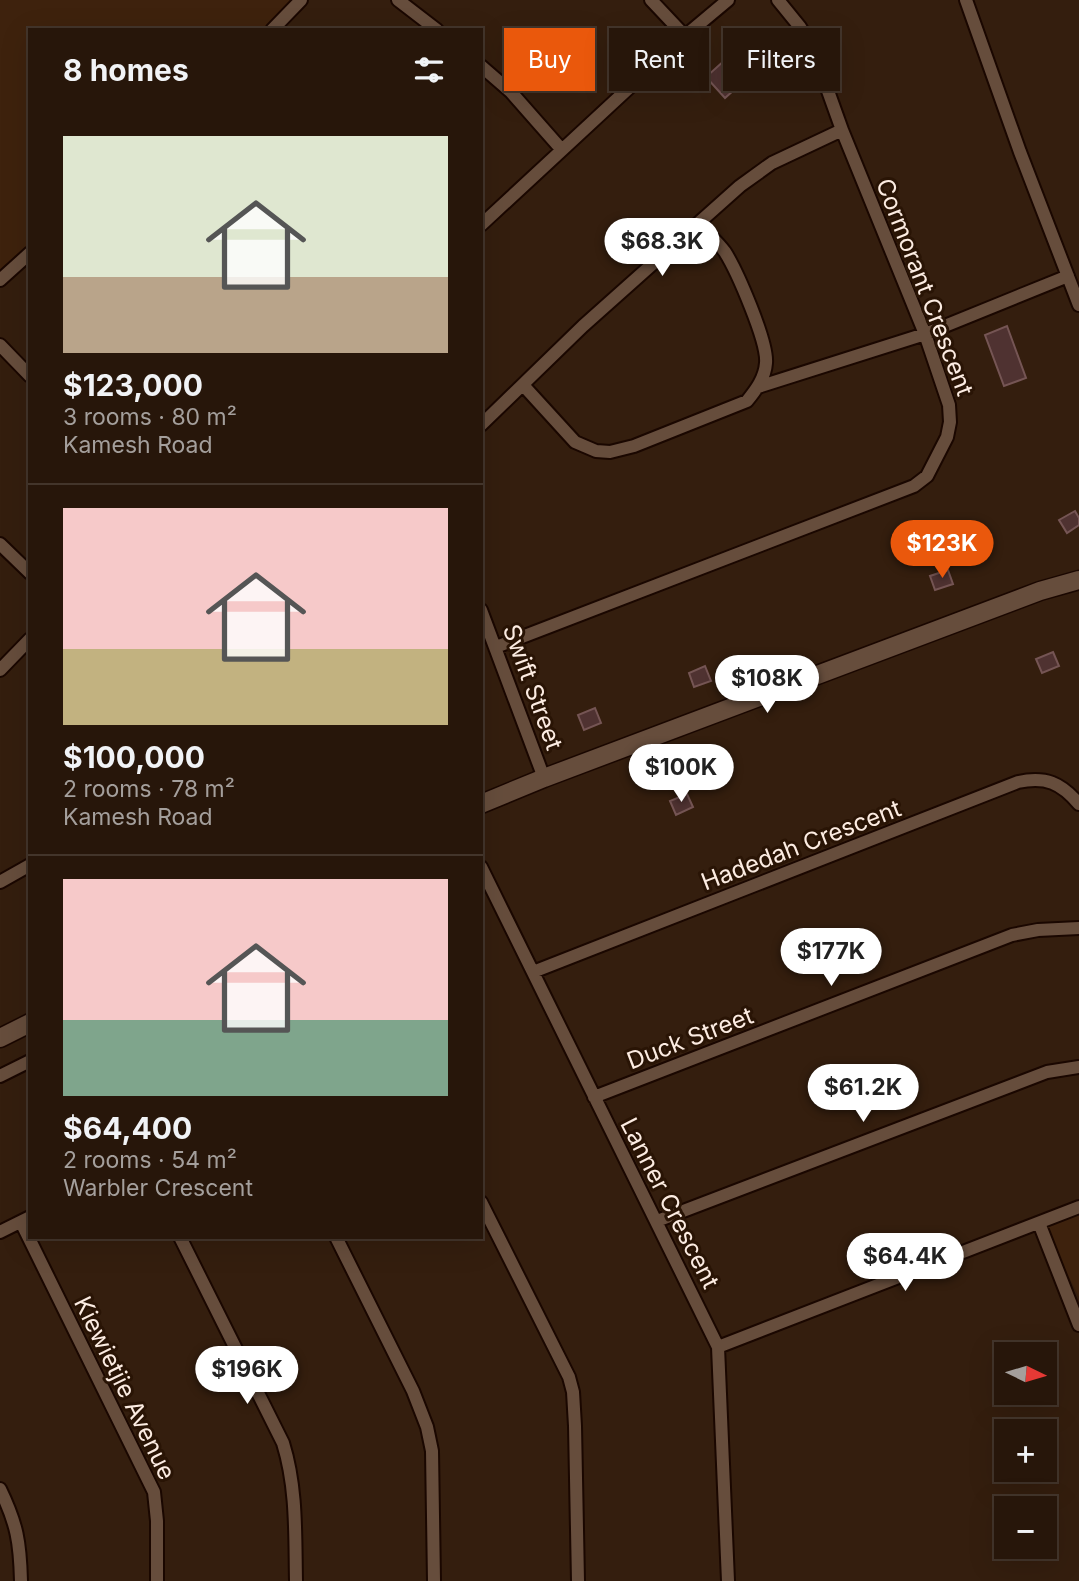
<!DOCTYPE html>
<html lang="en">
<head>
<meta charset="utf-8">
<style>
  body { margin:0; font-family:Inter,sans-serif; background:#2f1f13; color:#f1f3f6; height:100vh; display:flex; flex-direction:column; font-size:26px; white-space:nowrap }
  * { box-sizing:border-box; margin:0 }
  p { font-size:23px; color:#a49f9c }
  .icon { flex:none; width:38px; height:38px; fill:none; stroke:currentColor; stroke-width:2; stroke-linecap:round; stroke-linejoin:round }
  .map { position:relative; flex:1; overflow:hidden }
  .drawer { position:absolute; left:28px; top:28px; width:455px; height:1211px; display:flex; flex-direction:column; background:#27160a; border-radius:0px; box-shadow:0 7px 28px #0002,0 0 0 2px #43352b }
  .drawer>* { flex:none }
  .top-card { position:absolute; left:504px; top:28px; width:469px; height:63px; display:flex; gap:14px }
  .needle { width:46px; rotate:95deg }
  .controls { position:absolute; left:994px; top:1342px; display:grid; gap:14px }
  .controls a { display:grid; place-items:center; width:63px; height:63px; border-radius:0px; background:#27160a; box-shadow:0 7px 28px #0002,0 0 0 2px #43352b; font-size:35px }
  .price { position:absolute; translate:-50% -60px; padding:0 16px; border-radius:24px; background:#fff; color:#222; font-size:23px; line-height:46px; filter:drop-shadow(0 2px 4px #0008) }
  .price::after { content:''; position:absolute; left:50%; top:42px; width:21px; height:16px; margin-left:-10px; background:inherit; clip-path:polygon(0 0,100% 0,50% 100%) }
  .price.current { background:#ea580c; color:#fff }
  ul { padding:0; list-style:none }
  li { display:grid; align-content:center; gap:14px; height:371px; padding:0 35px }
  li+li { border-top:2px solid #43352b }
  li span { display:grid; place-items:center; height:217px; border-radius:0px; color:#555 }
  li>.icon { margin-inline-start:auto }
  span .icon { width:126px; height:126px; fill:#fffc; stroke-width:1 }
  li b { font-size:30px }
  h2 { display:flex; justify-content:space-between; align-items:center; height:84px; padding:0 35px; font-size:30px }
  .pill { padding:0 24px; border-radius:0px; background:#27160a; box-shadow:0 7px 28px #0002,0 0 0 2px #43352b; font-size:24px; line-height:63px }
  .pill.current { background:#ea580c; color:#fff }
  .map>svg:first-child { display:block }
  .built { fill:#3e220d }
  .building { fill:#4f3231; stroke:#755554; stroke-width:2 }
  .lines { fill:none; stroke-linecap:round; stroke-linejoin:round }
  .street-casing { stroke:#1a0700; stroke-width:16 }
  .secondary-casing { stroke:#1a0700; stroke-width:21 }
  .street { stroke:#664d3c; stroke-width:12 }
  .secondary { stroke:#664d3c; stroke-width:18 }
  .labels { text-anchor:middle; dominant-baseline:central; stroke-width:6; stroke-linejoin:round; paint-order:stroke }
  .street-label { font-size:24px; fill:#fcece2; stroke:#291405 }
</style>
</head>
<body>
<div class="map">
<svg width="1079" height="1581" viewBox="0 0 1079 1581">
  <rect width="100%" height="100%" fill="#341e0e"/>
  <path class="built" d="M0 0H305L276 30H30V254L0 281Z
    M1079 1204V1297L1040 1220Z"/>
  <path class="building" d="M755 33 774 54 725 98 706 77Z
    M1007 326 1026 378 1004 386 985 335Z
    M1075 511 1079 518V525L1067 533 1059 520Z
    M948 570 953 584 935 590 930 576Z
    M1053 652 1059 666 1042 673 1036 659Z
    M705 666 711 681 694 687 689 673Z
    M595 708 601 723 584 730 578 715Z
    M687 794 693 807 676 815 670 801Z"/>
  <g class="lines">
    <g class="street-casing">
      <path id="street" d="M398 0 437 30
        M651 0 685 36
        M966 0 1020 152 1079 305
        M272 30 301 0
        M481 66 511 92 562 150
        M481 225 685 36 728 0
        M0 280 30 253
        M0 345 30 376
        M523 385 575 442 596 451 610 452 634 446 747 401C756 390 765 378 766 363 768 342 737 271 725 252 718 242 707 233 699 224
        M758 387 925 334 1068 276
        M481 425 583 326 740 186 772 163 842 130
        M0 544 30 573
        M481 610 544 778
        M496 647 914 486 927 476 947 437 950 422 949 405 925 334 842 130 813 49 800 27 778 0
        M0 670 30 639
        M481 867 718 1347 728 1581
        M0 882 30 865
        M533 972 1018 782C1046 776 1061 783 1079 804
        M0 1076 30 1061
        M594 1097 1012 935 1038 930 1079 928
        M481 1202 569 1377 573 1392 575 1426 578 1581
        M657 1221 1047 1072 1079 1067
        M21 1222 154 1492 157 1521V1581
        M1039 1223 1079 1325
        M0 1232 30 1217
        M180 1237 283 1443C297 1488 295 1534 296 1581
        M336 1237 413 1391 427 1427 432 1451 434 1581
        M718 1347 1079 1207
        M0 1489C17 1524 20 1542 21 1581"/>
    </g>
    <g class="secondary-casing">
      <path id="secondary" d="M481 804 544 778 1040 591 1079 580
        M0 1038 30 1023"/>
    </g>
    <use href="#street" class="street"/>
    <use href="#secondary" class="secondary"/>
  </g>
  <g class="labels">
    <g class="street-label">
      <text transform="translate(925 287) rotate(69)">Cormorant Crescent</text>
      <text transform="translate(533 687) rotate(70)">Swift Street</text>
      <text transform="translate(801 845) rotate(-21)">Hadedah Crescent</text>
      <text transform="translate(690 1038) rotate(-21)">Duck Street</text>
      <text transform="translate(670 1203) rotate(63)">Lanner Crescent</text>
      <text transform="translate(125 1388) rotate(64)">Kiewietjie Avenue</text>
    </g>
  </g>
</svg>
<div class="controls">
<a><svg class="needle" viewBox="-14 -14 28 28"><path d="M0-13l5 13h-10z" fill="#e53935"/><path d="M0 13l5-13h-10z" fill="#a49f9c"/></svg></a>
<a>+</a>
<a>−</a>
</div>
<b class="price" style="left:662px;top:278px">$68.3K</b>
<b class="price current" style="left:942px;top:580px">$123K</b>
<b class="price" style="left:767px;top:715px">$108K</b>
<b class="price" style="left:681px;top:804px">$100K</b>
<b class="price" style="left:831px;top:988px">$177K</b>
<b class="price" style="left:863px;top:1124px">$61.2K</b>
<b class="price" style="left:905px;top:1293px">$64.4K</b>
<b class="price" style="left:247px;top:1406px">$196K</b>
<div class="top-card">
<a class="pill current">Buy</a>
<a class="pill">Rent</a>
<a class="pill">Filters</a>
</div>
<section class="drawer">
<h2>8 homes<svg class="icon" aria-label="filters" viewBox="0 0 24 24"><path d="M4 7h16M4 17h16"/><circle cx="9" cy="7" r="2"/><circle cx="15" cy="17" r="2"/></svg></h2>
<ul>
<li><span style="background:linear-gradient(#dfe7d0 65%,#b9a48a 0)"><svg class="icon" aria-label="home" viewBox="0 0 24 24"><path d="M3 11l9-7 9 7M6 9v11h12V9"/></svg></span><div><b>$123,000</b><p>3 rooms · 80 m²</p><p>Kamesh Road</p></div></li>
<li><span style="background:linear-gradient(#f6c9c9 65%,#c2b280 0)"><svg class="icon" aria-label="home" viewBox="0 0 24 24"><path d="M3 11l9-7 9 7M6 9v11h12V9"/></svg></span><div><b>$100,000</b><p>2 rooms · 78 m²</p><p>Kamesh Road</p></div></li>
<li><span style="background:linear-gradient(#f6c9c9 65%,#7fa58c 0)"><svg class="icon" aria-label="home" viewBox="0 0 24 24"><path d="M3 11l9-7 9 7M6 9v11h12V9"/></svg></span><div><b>$64,400</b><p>2 rooms · 54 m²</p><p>Warbler Crescent</p></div></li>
</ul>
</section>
</div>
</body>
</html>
